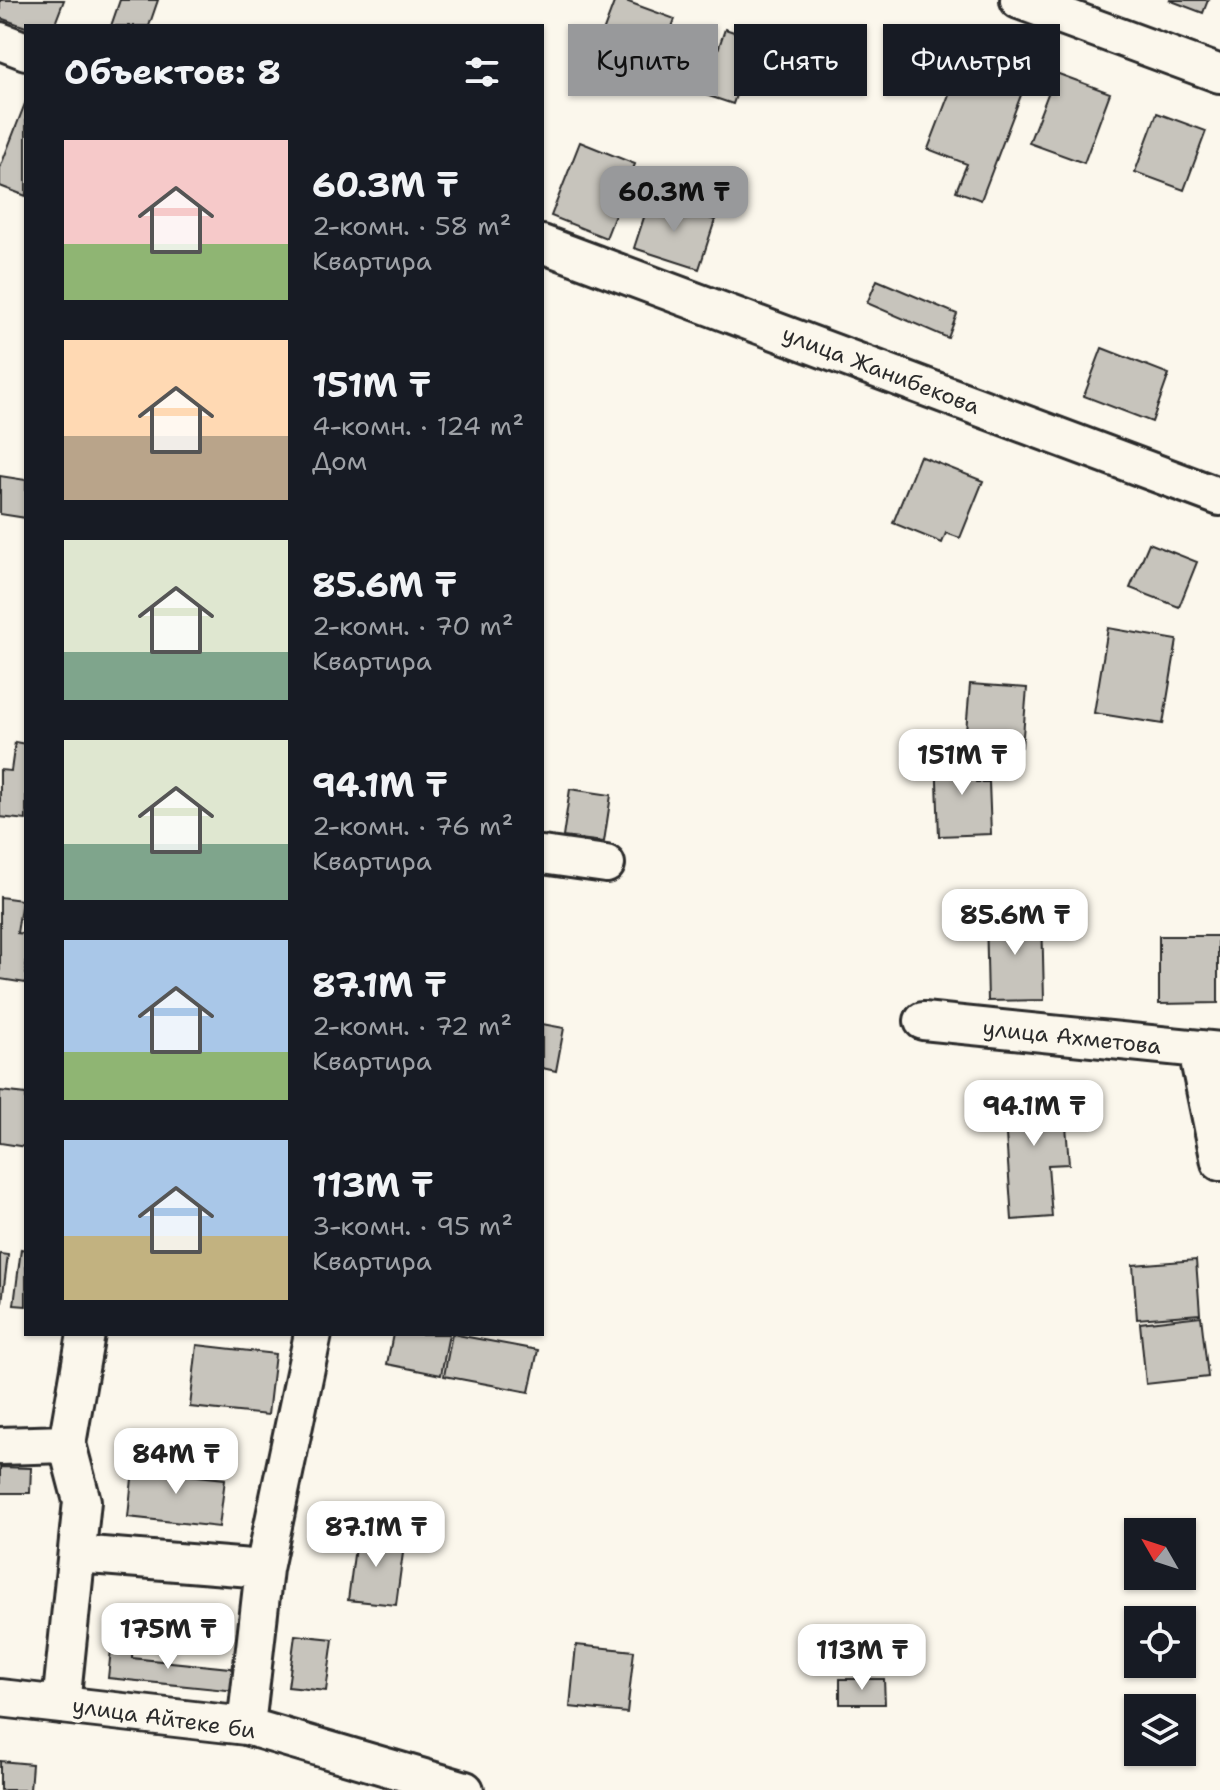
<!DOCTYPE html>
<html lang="ru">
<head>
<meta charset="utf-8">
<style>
  body { margin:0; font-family:"Shantell Sans",sans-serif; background:#20242c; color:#f1f3f6; height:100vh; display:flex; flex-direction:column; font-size:30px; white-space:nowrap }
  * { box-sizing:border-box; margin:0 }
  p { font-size:26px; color:#9ea1a6 }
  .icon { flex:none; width:44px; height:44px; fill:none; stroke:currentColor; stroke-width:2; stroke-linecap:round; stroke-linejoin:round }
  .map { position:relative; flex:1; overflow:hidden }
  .drawer { position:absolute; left:24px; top:24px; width:520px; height:1312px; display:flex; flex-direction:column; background:#171b24; border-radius:0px; box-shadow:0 2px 6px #0004 }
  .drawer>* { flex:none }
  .top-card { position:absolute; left:568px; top:24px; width:532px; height:72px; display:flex; gap:16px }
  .needle { width:52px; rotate:309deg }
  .tools { position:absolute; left:1124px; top:1518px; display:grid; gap:16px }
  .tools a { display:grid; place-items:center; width:72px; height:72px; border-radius:0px; background:#171b24; box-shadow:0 2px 6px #0004; font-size:40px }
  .price { position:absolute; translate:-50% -68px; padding:0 18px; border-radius:16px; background:#fff; color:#222; font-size:26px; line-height:52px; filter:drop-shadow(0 2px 4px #0008) }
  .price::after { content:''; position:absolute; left:50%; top:48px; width:24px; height:18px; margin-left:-12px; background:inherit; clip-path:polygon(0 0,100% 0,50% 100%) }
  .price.active { background:#98999b; color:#111 }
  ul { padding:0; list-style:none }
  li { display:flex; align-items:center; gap:24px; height:200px; padding:0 40px }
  li span { display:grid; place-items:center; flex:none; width:224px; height:160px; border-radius:0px; color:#555 }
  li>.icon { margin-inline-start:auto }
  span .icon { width:96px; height:96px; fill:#fffc; stroke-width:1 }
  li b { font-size:34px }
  h2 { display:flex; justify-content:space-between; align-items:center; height:96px; padding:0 40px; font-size:34px }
  .pill { padding:0 28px; border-radius:0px; background:#171b24; box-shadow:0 2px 6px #0004; font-size:28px; line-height:72px }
  .pill.active { background:#98999b; color:#111 }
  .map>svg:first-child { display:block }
  .building { fill:#c7c4bc; stroke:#2b2b2b; stroke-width:2 }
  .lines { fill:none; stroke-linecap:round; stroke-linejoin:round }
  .street-casing { stroke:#2b2b2b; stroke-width:42 }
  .street { stroke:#fbf7ec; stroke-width:36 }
  .labels { text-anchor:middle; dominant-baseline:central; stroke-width:7; stroke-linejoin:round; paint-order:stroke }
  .street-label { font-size:22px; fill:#2b2b2b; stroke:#fbf7ec }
</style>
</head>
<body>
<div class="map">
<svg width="1220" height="1790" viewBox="0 0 1220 1790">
  <rect width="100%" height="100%" fill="#fbf7ec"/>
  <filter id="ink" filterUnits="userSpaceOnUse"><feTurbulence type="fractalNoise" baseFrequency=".0125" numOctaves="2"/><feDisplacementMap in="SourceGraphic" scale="16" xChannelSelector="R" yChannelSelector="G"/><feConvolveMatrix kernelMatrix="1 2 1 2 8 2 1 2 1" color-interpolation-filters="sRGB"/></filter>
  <g filter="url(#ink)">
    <path class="building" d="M0 0H64L54 26 26 27 0 18Z
      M120 0H158L149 26H111Z
      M615 0H623L675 19 659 62 600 40Z
      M1169 0H1208L1203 13Z
      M725 29 755 39 733 104 703 94Z
      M970 39 1015 56 1003 87 959 70Z
      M958 71 1021 95 981 200 956 191 967 164 928 149Z
      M1056 73 1110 93 1084 163 1029 143Z
      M26 101V196L0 186V168Z
      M1157 113 1206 131 1184 190 1135 172Z
      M580 142 635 164 606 238 551 216Z
      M650 199 715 220 699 269 634 248Z
      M877 280 957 314 948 338 867 303Z
      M1102 348 1169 374 1152 422 1084 396Z
      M920 456 983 481 960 538 946 533 942 543 893 523Z
      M0 476 26 480V518L0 514Z
      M1149 543 1197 562 1179 607 1130 588Z
      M1108 628 1177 640 1163 724 1094 713Z
      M970 684 1027 688 1022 747 965 743Z
      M15 742 26 744V820L0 817V770L11 771Z
      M976 753V782H989L991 834 939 836 936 754Z
      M570 789 611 795 604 842 563 837Z
      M0 897 22 900 17 933 26 934V983L0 979Z
      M1042 913 1044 1000 988 1001 986 915Z
      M1159 936H1218V1003L1159 1004Z
      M542 1024 564 1028 556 1071 542 1068Z
      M1063 1087 1069 1164 1048 1165 1052 1217 1012 1220 1003 1092Z
      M0 1091 26 1094V1147L0 1143Z
      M21 1249 26 1250V1306L14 1305Z
      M0 1254 8 1255 2 1302H0Z
      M1196 1260 1200 1314 1137 1319 1133 1265Z
      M1201 1316 1208 1377 1146 1384 1140 1323Z
      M393 1334H449L441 1375 387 1364Z
      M452 1334 538 1350 529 1392 444 1376Z
      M197 1345 275 1354 268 1415 190 1407Z
      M162 1459 190 1462 189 1475 225 1479 219 1527 128 1517 133 1469 160 1472Z
      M0 1467 31 1468 30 1493H0Z
      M357 1532 405 1538 396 1605 348 1600Z
      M295 1635 333 1639 326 1691 288 1687Z
      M112 1640 133 1642 132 1658 239 1669 236 1691 108 1678Z
      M576 1645 634 1651 627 1713 570 1707Z
      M840 1679H884L885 1704H840Z
      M0 1761 32 1764 30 1790H0Z"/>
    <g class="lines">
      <g class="street-casing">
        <path id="street" d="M1019 0 1220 74
          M0 41 26 51
          M542 244 1220 497
          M542 855 606 864
          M923 1021 1220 1051
          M1197 1050 1220 1162
          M0 1446 67 1444
          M77 1554 264 1569
          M0 1698 246 1726 465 1790
          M61 1705 82 1501 67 1444 86 1334
          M246 1726 264 1569 313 1334"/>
      </g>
      <use href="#street" class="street"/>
    </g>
  </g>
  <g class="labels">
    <g class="street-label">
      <text transform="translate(881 370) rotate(21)">улица Жанибекова</text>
      <text transform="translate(1072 1037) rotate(6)">улица Ахметова</text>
      <text transform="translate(164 1718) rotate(8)">улица Айтеке би</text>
    </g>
  </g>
</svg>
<div class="tools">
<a><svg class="needle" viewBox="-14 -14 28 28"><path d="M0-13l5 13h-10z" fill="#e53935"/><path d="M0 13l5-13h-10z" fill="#9ea1a6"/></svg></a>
<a><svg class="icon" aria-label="locate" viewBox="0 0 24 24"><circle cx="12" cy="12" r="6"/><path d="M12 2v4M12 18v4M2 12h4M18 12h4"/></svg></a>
<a><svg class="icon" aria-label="layers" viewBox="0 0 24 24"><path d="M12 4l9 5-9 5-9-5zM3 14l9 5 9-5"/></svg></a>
</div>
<b class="price active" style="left:674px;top:234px">60.3M ₸</b>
<b class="price" style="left:962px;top:797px">151M ₸</b>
<b class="price" style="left:1015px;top:957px">85.6M ₸</b>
<b class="price" style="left:1034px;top:1148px">94.1M ₸</b>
<b class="price" style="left:176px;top:1496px">84M ₸</b>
<b class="price" style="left:376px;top:1569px">87.1M ₸</b>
<b class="price" style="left:168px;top:1671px">175M ₸</b>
<b class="price" style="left:862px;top:1692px">113M ₸</b>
<div class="top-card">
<a class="pill active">Купить</a>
<a class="pill">Снять</a>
<a class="pill">Фильтры</a>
</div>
<section class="drawer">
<h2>Объектов: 8<svg class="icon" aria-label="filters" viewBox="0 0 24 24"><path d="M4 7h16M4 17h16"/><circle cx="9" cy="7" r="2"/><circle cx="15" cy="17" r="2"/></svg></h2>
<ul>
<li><span style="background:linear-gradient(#f6c9c9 65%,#8fb573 0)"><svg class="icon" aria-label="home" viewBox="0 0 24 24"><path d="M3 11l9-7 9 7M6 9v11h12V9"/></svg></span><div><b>60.3M ₸</b><p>2-комн. · 58 m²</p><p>Квартира</p></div></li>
<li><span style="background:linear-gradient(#ffd9b3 60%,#b9a48a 0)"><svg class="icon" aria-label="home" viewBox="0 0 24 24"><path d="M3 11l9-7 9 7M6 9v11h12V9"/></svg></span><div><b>151M ₸</b><p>4-комн. · 124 m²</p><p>Дом</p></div></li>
<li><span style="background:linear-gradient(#dfe7d0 70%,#7fa58c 0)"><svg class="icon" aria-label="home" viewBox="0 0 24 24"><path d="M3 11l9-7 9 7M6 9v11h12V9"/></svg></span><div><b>85.6M ₸</b><p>2-комн. · 70 m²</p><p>Квартира</p></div></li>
<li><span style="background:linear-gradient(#dfe7d0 65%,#7fa58c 0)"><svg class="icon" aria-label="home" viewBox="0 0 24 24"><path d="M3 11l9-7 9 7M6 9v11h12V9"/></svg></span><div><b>94.1M ₸</b><p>2-комн. · 76 m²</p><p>Квартира</p></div></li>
<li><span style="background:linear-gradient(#a9c7e8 70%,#8fb573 0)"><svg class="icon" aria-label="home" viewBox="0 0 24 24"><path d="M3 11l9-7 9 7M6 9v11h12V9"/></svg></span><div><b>87.1M ₸</b><p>2-комн. · 72 m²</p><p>Квартира</p></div></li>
<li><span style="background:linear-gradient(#a9c7e8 60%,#c2b280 0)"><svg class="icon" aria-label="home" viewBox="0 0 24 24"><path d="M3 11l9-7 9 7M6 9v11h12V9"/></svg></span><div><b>113M ₸</b><p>3-комн. · 95 m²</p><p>Квартира</p></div></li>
</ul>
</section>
</div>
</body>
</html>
